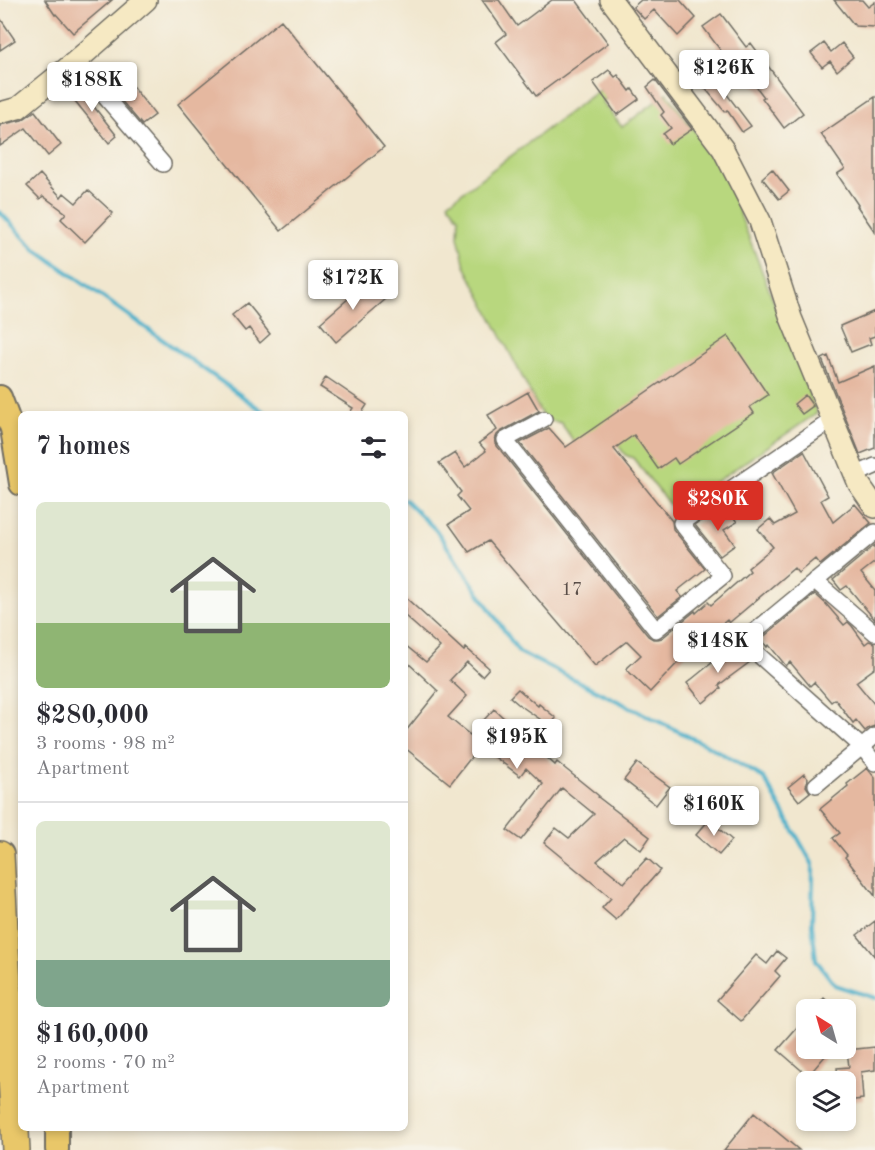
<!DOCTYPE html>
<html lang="en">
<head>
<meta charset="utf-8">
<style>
  body { margin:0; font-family:"Old Standard TT",serif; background:#f7f7f7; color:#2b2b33; height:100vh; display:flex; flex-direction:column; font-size:22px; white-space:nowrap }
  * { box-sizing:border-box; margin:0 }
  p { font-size:20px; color:#7c7c81 }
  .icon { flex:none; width:33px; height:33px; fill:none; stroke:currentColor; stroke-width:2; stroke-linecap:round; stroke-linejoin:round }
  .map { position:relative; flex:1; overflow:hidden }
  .drawer { position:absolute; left:18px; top:411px; width:390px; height:720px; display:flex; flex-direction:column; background:#fff; border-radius:9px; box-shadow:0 3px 9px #0003 }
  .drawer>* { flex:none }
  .needle { width:39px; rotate:323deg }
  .buttons { position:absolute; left:796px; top:999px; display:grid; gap:12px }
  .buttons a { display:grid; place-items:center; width:60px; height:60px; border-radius:9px; background:#fff; box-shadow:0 3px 9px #0003; font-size:30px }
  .price { position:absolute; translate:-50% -51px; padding:0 14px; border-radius:6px; background:#fff; color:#222; font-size:20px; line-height:39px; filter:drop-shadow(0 2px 3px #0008) }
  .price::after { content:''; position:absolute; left:50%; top:36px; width:18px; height:14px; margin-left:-9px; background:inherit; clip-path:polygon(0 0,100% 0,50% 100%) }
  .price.current { background:#d93025; color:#fff }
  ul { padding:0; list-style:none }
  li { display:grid; align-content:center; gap:12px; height:318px; padding:0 18px }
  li+li { border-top:2px solid #e1e1e2 }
  li span { display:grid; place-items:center; height:186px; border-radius:9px; color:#555 }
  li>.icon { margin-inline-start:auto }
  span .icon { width:108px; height:108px; fill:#fffc; stroke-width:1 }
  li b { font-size:26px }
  h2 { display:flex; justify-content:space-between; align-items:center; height:72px; padding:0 18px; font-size:26px }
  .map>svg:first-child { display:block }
  .green { fill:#b8d77e; stroke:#728154; stroke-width:1.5 }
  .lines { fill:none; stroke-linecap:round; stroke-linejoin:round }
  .stream { stroke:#4ab0ca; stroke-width:4 }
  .building { fill:#e5b8a0 }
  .street-casing { stroke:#706d64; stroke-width:18 }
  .secondary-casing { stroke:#706d64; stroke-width:24 }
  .primary-casing { stroke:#706d64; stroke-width:26 }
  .highway-casing { stroke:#706d64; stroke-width:30 }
  .street { stroke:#fff; stroke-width:15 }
  .secondary { stroke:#f6e9c3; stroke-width:21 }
  .primary { stroke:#e9c769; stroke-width:22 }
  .highway { stroke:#e9c769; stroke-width:27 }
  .labels { text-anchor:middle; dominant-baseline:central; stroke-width:4.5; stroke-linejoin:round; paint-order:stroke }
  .number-label { font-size:18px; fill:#5a4e48 }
</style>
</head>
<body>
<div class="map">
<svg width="875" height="1150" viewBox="0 0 875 1150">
  <rect width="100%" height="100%" fill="#f7f3e8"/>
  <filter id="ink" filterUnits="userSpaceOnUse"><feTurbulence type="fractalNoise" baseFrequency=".0167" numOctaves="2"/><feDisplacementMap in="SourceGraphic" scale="12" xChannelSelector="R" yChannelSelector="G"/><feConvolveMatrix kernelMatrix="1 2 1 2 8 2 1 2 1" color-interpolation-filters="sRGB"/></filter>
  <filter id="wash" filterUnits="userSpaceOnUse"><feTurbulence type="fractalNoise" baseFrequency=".008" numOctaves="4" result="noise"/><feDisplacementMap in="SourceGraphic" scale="24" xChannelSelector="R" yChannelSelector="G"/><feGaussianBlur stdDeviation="1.35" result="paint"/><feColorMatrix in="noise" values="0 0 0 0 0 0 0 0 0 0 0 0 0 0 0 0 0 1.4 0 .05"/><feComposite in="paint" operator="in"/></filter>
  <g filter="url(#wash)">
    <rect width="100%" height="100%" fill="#f1e7cf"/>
    <path class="green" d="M615 78 620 88 602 102 622 127 667 93 722 168 817 413 679 507 669 504 633 458 625 455 618 445 591 466 561 423 544 419 465 266 458 236 459 218 448 203Z"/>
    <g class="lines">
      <path class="stream" d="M0 212 35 249 267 414
        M405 500 436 530 519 652 712 748 764 778 813 865 812 925 816 960 835 985 875 998"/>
    </g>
    <g id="blocks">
      <path class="building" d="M45 0H112L73 33 56 14 55 15Z
        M482 0H499L517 26 552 0H576L608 43 536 96 496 42 506 34Z
        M641 0H680L696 18 678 36 654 10 644 19 633 7Z
        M834 0H862L868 7 875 2V27L855 26Z
        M721 14 746 47 751 43 803 113 784 128 762 98 764 97 735 59 730 63 703 27Z
        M0 18 15 40 0 50Z
        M281 20 384 147 281 231 178 104Z
        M824 43 831 52 842 43 853 57 837 71 830 61 822 67 811 53Z
        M609 70 615 77 618 75 630 91 632 89 639 99 617 115 593 82Z
        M710 72 751 126 742 132 727 110 725 112 699 81Z
        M655 80 692 129 670 144 663 134 671 128 661 115 664 112 647 87Z
        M129 82 155 115 142 125 115 93Z
        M76 84 117 136 109 143 67 91Z
        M875 97V232L857 206 858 205 837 174 845 169 821 134Z
        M35 111 61 145 48 156 26 128 0 146V125L22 120Z
        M772 169 789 191 779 199 762 178Z
        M40 174 61 197 64 193 76 203 88 190 113 213 85 242 61 219 66 213 43 196 40 199 27 186Z
        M370 280 386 299 336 342 320 323Z
        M247 303 260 319 259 320 270 334 260 343 249 328 245 331 232 315Z
        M875 311V336L869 338 871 344 851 352 840 326Z
        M728 336 768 395 750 407 754 413 678 464 674 458 658 469 634 435 614 449 672 521 673 529 705 569 677 591 682 597 658 616 520 443 549 428 566 447Z
        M828 356 838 382 875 366V448L860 454 822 359Z
        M326 377 367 405 361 414H349L353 408 320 387Z
        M528 392 539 411 500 432 497 435 495 440 497 446 648 636 653 639H658L662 638 695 611 696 613 708 602 711 605 750 571 748 568 773 547 758 529 770 519 775 525 795 514 772 473 804 451 828 496 821 500 833 522 855 504 871 523 820 565 815 559 798 573 794 568 729 623 727 620 705 638 689 654 687 653 650 692 626 669 641 655 627 641 595 666 488 541 469 552 449 524 469 511 457 496 461 492 439 463 455 453 465 467 486 451 479 443 497 430 488 415Z
        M805 395 813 406 802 414 794 404Z
        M729 511 737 522 724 530 735 545 720 556 695 525 712 513 717 519Z
        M875 545V562L861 573 875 590V620L847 586 841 590 833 580Z
        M815 594 826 604 844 625 848 622 852 626 865 644 869 641 875 643V668L856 682 875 705V726L869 728 865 731 856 720 853 723 835 699 831 702 814 682 810 686 790 662 786 666 769 645 767 647 761 639Z
        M405 597 464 651 466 648 489 668 482 676 467 662 450 680 467 696 448 717 470 735 494 709 555 765 557 762 599 796 598 797 650 837 641 850 624 837 597 861 624 883 647 858 660 870 616 920 602 908 611 898 544 843 556 828 569 838 594 814 562 788 521 840 507 830 543 784 526 768 520 776 480 746 450 784 405 748V732L438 691 405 660V645L426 662 440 647 405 616Z
        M734 645 750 662 719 685 721 688 703 703 687 683Z
        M518 689 538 706 539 704 556 718 550 726 518 704 510 697Z
        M637 763 670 787 656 805 624 780Z
        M867 768 875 778V896L845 857 847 855 833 838 840 833 820 809 848 786 847 784Z
        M804 774 808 779 806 786 810 792 799 801 788 787Z
        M709 820 732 840 719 855 696 835Z
        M875 921V957L857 935Z
        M777 951 786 958 775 971 780 976 741 1021 717 1000 756 955 767 964Z
        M824 998 838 1010H814Z
        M807 1017V1048H832L808 1076 778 1050Z
        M875 1047V1070L861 1072 863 1099 846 1101V1082H838L837 1068 849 1067 847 1050Z
        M754 1113 799 1150H724Z"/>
    </g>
  </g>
  <g filter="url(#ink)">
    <use href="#blocks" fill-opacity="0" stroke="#706d64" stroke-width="1.5"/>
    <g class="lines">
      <g class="street-casing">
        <path id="street" d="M75 62 163 164
          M544 419 505 440 656 630 723 576 681 523 832 420
          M855 475 875 466
          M875 532 743 641 862 747 875 763
          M815 581 875 633
          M816 785 875 736"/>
      </g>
      <g class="secondary-casing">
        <path id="secondary" d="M611 0 723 149 760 221 791 318 859 484 875 507
          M0 113 18 108 75 62 146 0"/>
      </g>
      <g class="primary-casing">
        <path id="primary" d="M0 397 12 429 21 484
          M57 1128V1150"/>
      </g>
      <g class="highway-casing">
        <path id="highway" d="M0 855 16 1150"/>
      </g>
      <use href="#street" class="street"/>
      <use href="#secondary" class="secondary"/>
      <use href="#primary" class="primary"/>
      <use href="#highway" class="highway"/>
    </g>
  </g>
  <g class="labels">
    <g class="number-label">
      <text x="572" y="590">17</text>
    </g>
  </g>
</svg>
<div class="buttons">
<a><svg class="needle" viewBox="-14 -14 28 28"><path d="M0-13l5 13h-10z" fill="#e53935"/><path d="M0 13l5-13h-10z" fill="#7c7c81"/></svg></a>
<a><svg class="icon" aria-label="layers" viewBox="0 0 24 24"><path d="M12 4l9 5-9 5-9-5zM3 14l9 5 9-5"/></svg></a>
</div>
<b class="price" style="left:724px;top:101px">$126K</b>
<b class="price" style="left:92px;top:113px">$188K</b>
<b class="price" style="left:353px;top:311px">$172K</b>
<b class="price current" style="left:718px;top:532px">$280K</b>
<b class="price" style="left:718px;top:674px">$148K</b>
<b class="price" style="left:517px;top:770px">$195K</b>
<b class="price" style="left:714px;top:837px">$160K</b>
<section class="drawer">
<h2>7 homes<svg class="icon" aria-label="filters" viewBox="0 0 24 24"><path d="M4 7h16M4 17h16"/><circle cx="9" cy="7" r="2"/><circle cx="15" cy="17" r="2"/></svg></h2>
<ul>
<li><span style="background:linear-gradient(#dfe7d0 65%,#8fb573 0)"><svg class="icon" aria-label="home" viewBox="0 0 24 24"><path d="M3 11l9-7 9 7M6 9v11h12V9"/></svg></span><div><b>$280,000</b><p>3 rooms · 98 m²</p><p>Apartment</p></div></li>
<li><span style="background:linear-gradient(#dfe7d0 75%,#7fa58c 0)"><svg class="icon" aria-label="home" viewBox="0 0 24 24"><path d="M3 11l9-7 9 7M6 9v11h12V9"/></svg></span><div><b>$160,000</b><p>2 rooms · 70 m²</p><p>Apartment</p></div></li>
</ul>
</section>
</div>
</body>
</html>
